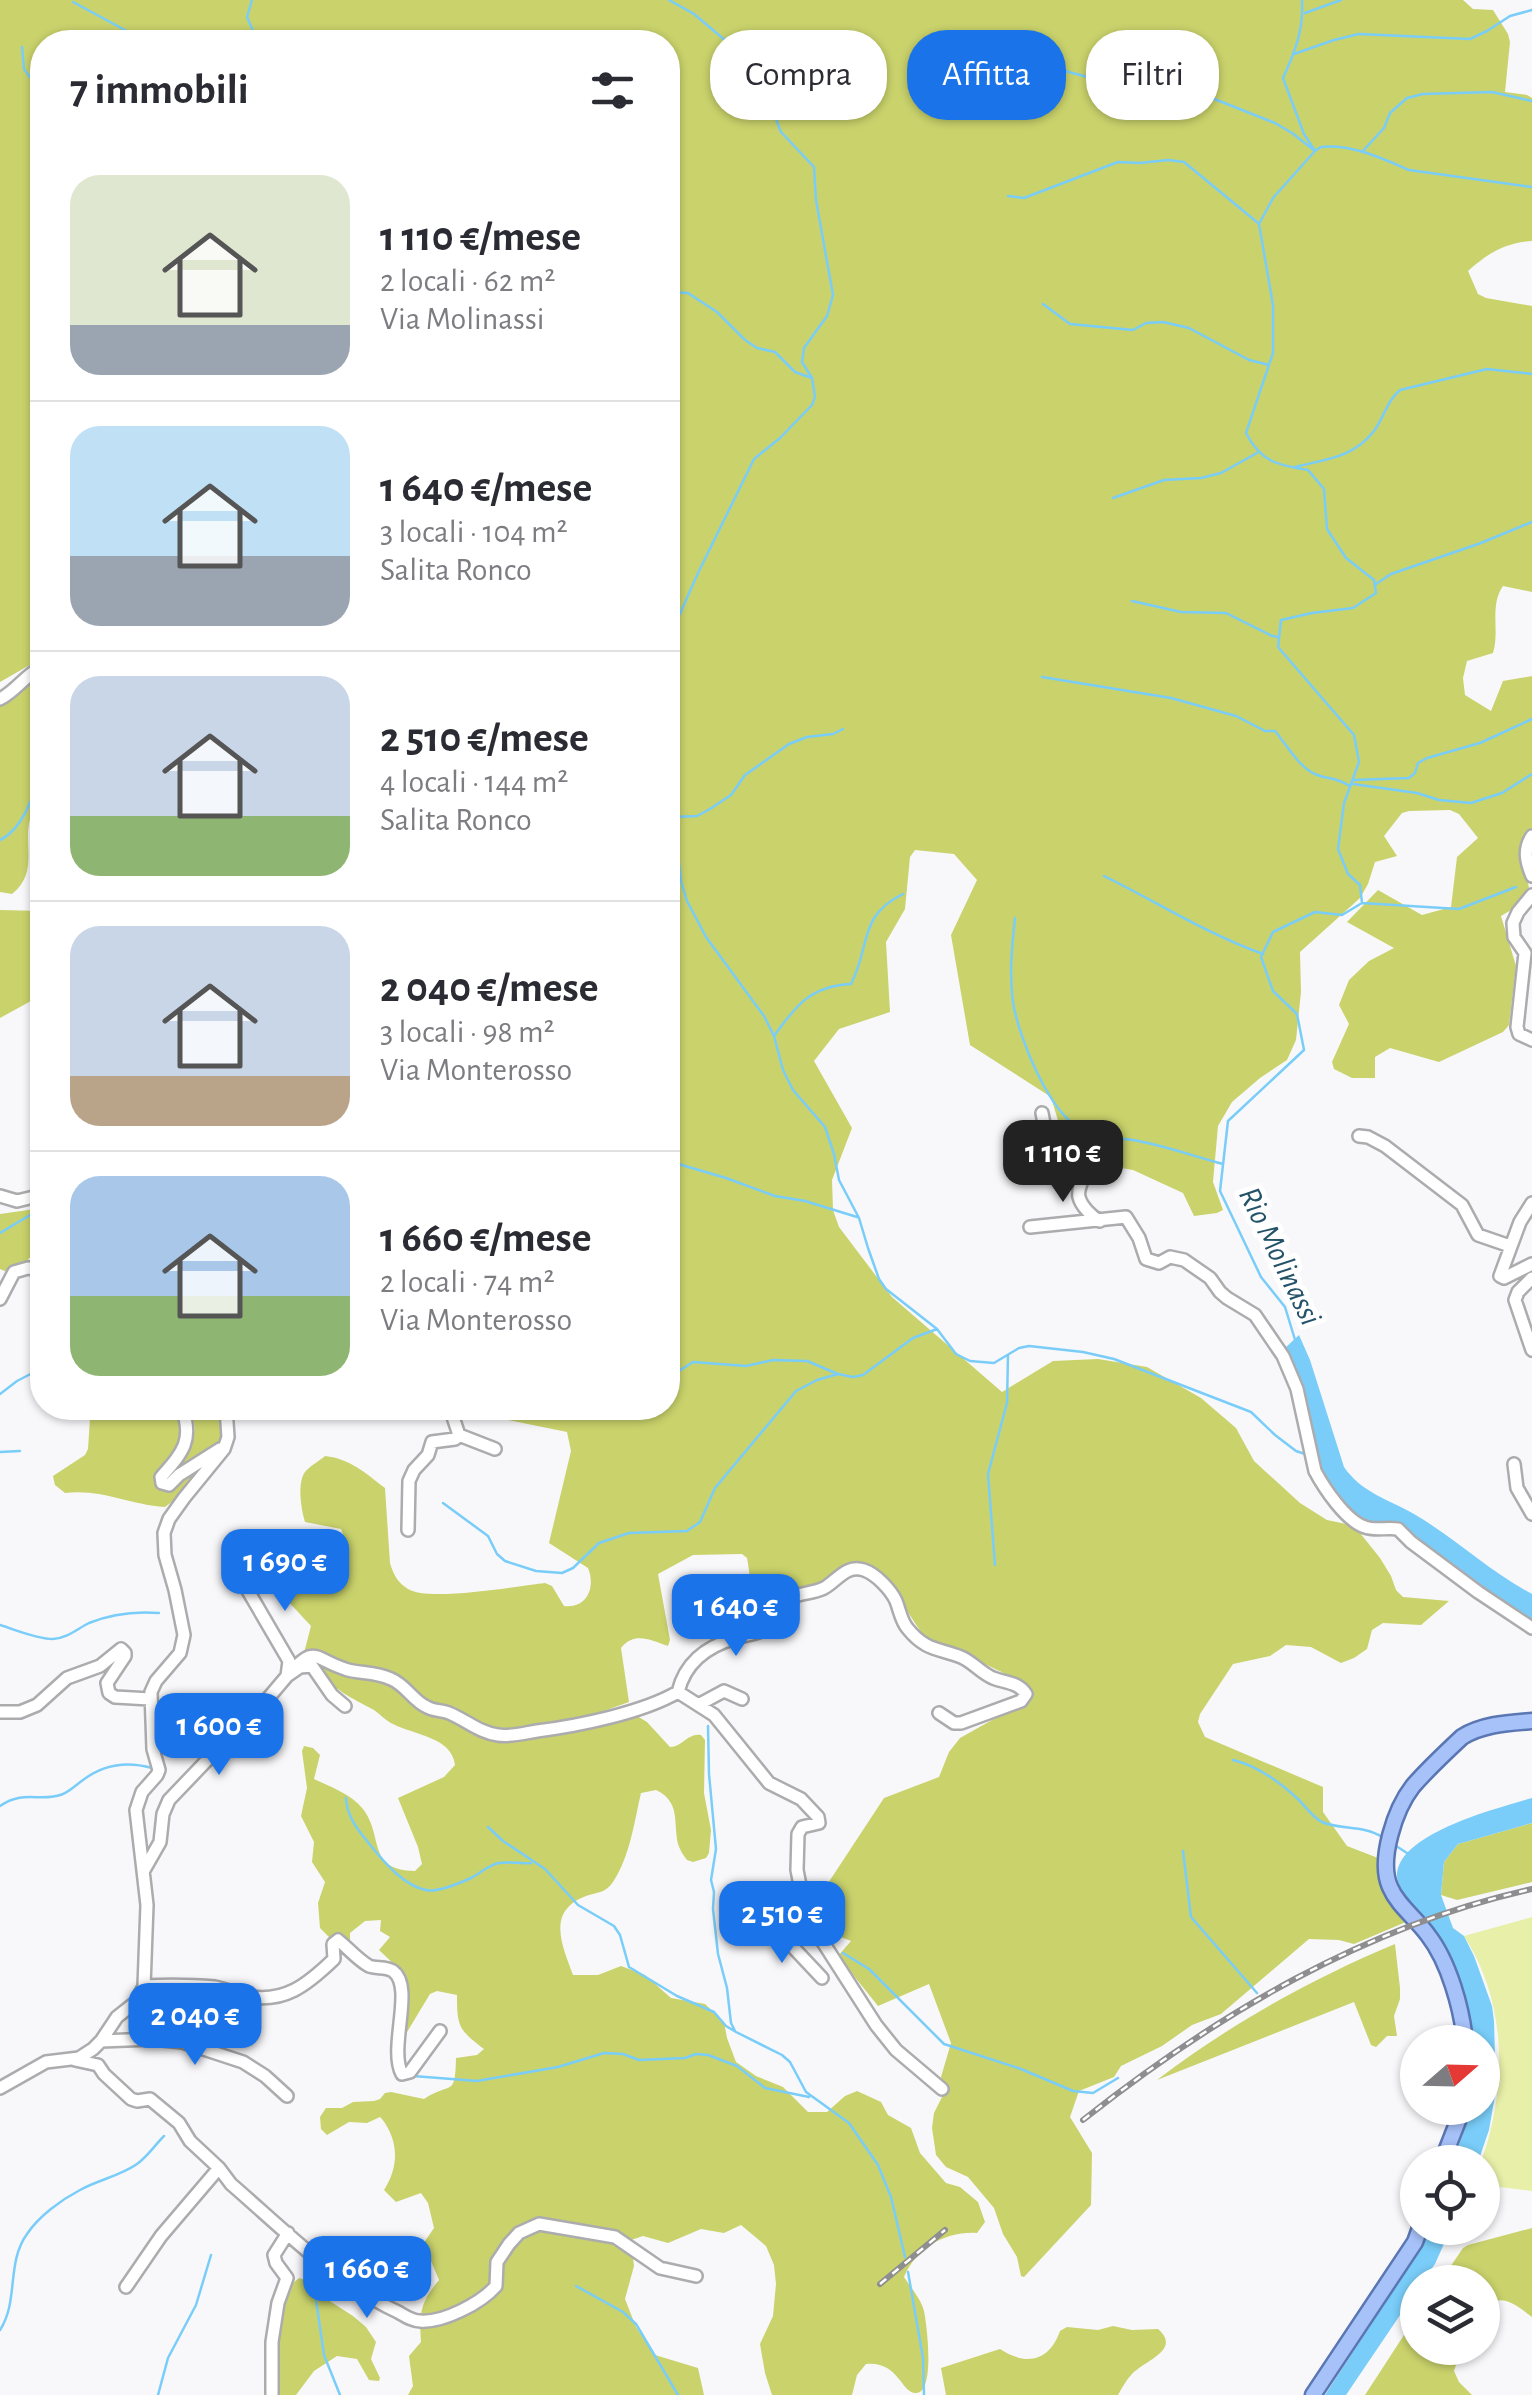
<!DOCTYPE html>
<html lang="it">
<head>
<meta charset="utf-8">
<style>
  body { margin:0; font-family:"Alegreya Sans",sans-serif; background:#f2f2f3; color:#2b2b33; height:100vh; display:flex; flex-direction:column; font-size:38px; white-space:nowrap }
  * { box-sizing:border-box; margin:0 }
  p { font-size:32px; color:#7c7c81 }
  .icon { flex:none; width:55px; height:55px; fill:none; stroke:currentColor; stroke-width:2; stroke-linecap:round; stroke-linejoin:round }
  .map { position:relative; flex:1; overflow:hidden }
  .details { position:absolute; left:30px; top:30px; width:650px; height:1390px; display:flex; flex-direction:column; background:#fff; border-radius:40px; box-shadow:0 2px 8px #0004 }
  .details>* { flex:none }
  .guide { position:absolute; left:710px; top:30px; width:670px; height:90px; display:flex; gap:20px }
  .needle { width:65px; rotate:70deg }
  .buttons { position:absolute; left:1400px; top:2025px; display:grid; gap:20px }
  .buttons a { display:grid; place-items:center; width:100px; height:100px; border-radius:50%; background:#fff; box-shadow:0 2px 8px #0004; font-size:50px }
  .price { position:absolute; translate:-50% -85px; padding:0 22px; border-radius:20px; background:#1a73e8; color:#fff; font-size:32px; line-height:65px; filter:drop-shadow(0 2px 5px #0008) }
  .price::after { content:''; position:absolute; left:50%; top:60px; width:30px; height:22px; margin-left:-15px; background:inherit; clip-path:polygon(0 0,100% 0,50% 100%) }
  .price.current { background:#222; color:#fff }
  ul { padding:0; list-style:none }
  li { display:flex; align-items:center; gap:30px; height:250px; padding:0 40px }
  li+li { border-top:2px solid #e1e1e2 }
  li span { display:grid; place-items:center; flex:none; width:280px; height:200px; border-radius:30px; color:#555 }
  li>.icon { margin-inline-start:auto }
  span .icon { width:120px; height:120px; fill:#fffc; stroke-width:1 }
  li b { font-size:42px }
  h2 { display:flex; justify-content:space-between; align-items:center; height:120px; padding:0 40px; font-size:42px }
  .tag { padding:0 35px; border-radius:40px; background:#fff; box-shadow:0 2px 8px #0004; font-size:35px; line-height:90px }
  .tag.current { background:#1a73e8; color:#fff }
  .map>svg:first-child { display:block }
  .green { fill:#e7efa8 }
  .forest { fill:#c9d26b }
  .water { fill:#79cdf8 }
  .lines { fill:none; stroke-linecap:round; stroke-linejoin:round }
  .stream { stroke:#79cdf8; stroke-width:2.5 }
  .minor-casing { stroke:#acacae; stroke-width:16 }
  .major-casing { stroke:#5a77b3; stroke-width:19 }
  .minor { stroke:#fff; stroke-width:11 }
  .major { stroke:#a7c2f9; stroke-width:14 }
  .rail-casing { stroke:#8e8e90; stroke-width:6 }
  .rail { stroke:#fff; stroke-width:2.5; stroke-dasharray:8; stroke-linecap:butt }
  .labels { text-anchor:middle; dominant-baseline:central; stroke-width:10; stroke-linejoin:round; paint-order:stroke }
  .water-label { font-size:32px; font-style:italic; fill:#245269; stroke:#fff }
</style>
</head>
<body>
<div class="map">
<svg width="1532" height="2395" viewBox="0 0 1532 2395">
  <rect width="100%" height="100%" fill="#f8f8fb"/>
  <path class="green" d="M1532 1917V2191L1483 2185 1482 2162H1481C1507 2089 1508 2004 1464 1936Z"/>
  <path class="forest" d="M0 0H1463L1473 9 1493 10 1508 34 1510 42 1505 92 1527 95 1532 98V241C1505 243 1488 253 1468 271L1478 294 1486 298 1532 306V592L1503 586C1489 606 1500 631 1493 653L1467 661 1463 678 1465 695 1491 711 1503 681 1532 676V831L1523 860 1529 888 1521 904 1501 916 1516 966 1509 1025 1503 1032 1439 1062 1390 1048 1375 1057V1078H1352L1334 1069 1332 1062 1349 1024 1339 1005 1349 980 1369 961 1394 948 1347 922 1378 890 1422 915 1451 907 1457 857 1478 838 1459 814 1450 810 1409 811 1402 813 1384 836 1397 856 1375 862 1368 884 1360 898 1300 952 1301 992 1296 1040 1287 1060 1260 1078 1232 1102 1218 1126 1213 1182 1223 1210 1217 1213 1194 1216 1183 1193 1133 1170 1081 1161 1067 1151 1051 1097 970 1045 951 935 977 880 954 854 915 850 910 857 905 909 886 942 890 1012 839 1029 814 1061 852 1128 832 1180 833 1210 839 1227 892 1297 1002 1392 1053 1361 1098 1359 1147 1367 1201 1398 1236 1428 1254 1461 1300 1503 1327 1520 1346 1524 1360 1533 1380 1558 1391 1576 1396 1590 1403 1597 1449 1601 1421 1625 1383 1623 1372 1630 1367 1649 1354 1658 1341 1663 1311 1647 1286 1645 1270 1656 1233 1664 1200 1714 1198 1722 1205 1737 1323 1787V1812L1347 1846 1378 1858C1382 1883 1388 1904 1406 1922L1354 1944 1339 1940 1309 1939 1221 2014 1192 2025 1162 2046 1121 2066 1114 2077 1079 2091 1070 2117 1092 2153 1091 2205 1024 2277 1021 2276 1017 2257 1003 2234 994 2208 968 2177 946 2167 936 2155 932 2128 934 2113 944 2093 941 2077 951 2043 929 1984 878 2006 838 1956 851 1941 828 1932 815 1903 884 1798 939 1777 949 1752 960 1738 1026 1701 1030 1692 1025 1683 923 1635 889 1584 863 1566 818 1587 784 1598 752 1629 725 1632C750 1603 754 1597 747 1558L742 1554 693 1555 658 1574 670 1640 668 1646C651 1640 634 1631 621 1648L629 1702 587 1717 549 1725 516 1729 486 1726 469 1719 455 1707 437 1705 421 1697 404 1682 387 1671 349 1666 319 1651 304 1653 311 1626 285 1598 277 1579 339 1561C348 1549 346 1542 341 1529L305 1522C301 1509 297 1483 305 1472 310 1466 319 1461 325 1456 351 1459 365 1473 385 1488L390 1563C393 1574 398 1583 408 1589 429 1602 517 1586 545 1583L552 1586 564 1606C587 1609 596 1587 588 1568L549 1543 571 1451 567 1432 508 1420 480 1408H668V42H42V658L0 682Z
    M42 670C42 710 46 751 42 790 41 801 32 809 30 819 23 845 39 872 12 894L0 892V705L5 703 38 671Z
    M0 910 42 911V995L0 1018Z
    M42 1208C42 1245 41 1256 7 1272L0 1269V1214Z
    M109 1408H179L184 1438 157 1483 210 1461 174 1500 165 1507C129 1505 104 1489 65 1493L55 1485 53 1476 85 1455 88 1449 90 1418Z
    M190 1408H222L224 1433 219 1446C204 1449 195 1463 179 1466 192 1444 200 1432 190 1408Z
    M323 1663 391 1684 460 1723 476 1735 496 1738 587 1727 637 1716 647 1722 670 1747C683 1747 687 1733 701 1735L705 1740 704 1793 711 1830 709 1853 706 1858 693 1862 687 1860C683 1855 680 1850 678 1844 673 1822 681 1802 656 1790L641 1793C634 1823 630 1856 613 1882 606 1893 597 1892 586 1896 546 1911 562 1945 573 1975H598L621 1966 645 1975 671 1998 705 2004 724 2022 727 2038 736 2062 756 2076 783 2087 808 2112H827L845 2096 857 2091 881 2102 888 2115 911 2128 920 2153 946 2183 960 2187 978 2202 985 2222 977 2233C946 2231 916 2248 904 2277 911 2288 921 2299 924 2311 927 2325 935 2391 917 2393 901 2395 900 2361 866 2364L857 2375 852 2395H772L765 2373 760 2344 773 2316 776 2284 774 2265 766 2246 741 2225 724 2233 701 2229 668 2243 643 2236 631 2240 634 2266 625 2299 636 2327 655 2355 698 2368 704 2395H408L413 2386 409 2356 421 2342C419 2313 420 2303 439 2280L425 2247V2241L434 2228 428 2203 421 2193 396 2202 384 2190C399 2167 399 2141 382 2119L380 2117 367 2123 349 2122 327 2135 321 2129 320 2117 326 2108H342L353 2102 374 2101 380 2099 385 2093 391 2092 424 2099C452 2081 455 2098 456 2058L477 2055 484 2049C459 2030 457 2027 457 1995L437 1991 430 1994 401 2042 405 1990 399 1969 379 1950 390 1937 380 1931 381 1920 365 1921 350 1933V1946L335 1936 330 1938 320 1928 318 1903 325 1882 312 1862 314 1842 301 1816 307 1788 302 1751 304 1746 313 1748 320 1755 314 1779C331 1787 351 1794 363 1809 384 1836 366 1870 415 1871L422 1864 418 1847 398 1798 444 1777 455 1765C452 1737 414 1735 393 1724 386 1721 380 1714 374 1710 352 1698 332 1690 318 1668Z
    M1532 1823V1882L1457 1900 1441 1895 1444 1862 1458 1844Z
    M1395 1944 1400 1988V1999L1394 2016 1397 2036H1387L1376 2047 1371 2045 1354 2002 1157 2080C1229 2025 1311 1979 1395 1944Z
    M1532 2228V2317C1515 2304 1499 2290 1483 2311L1482 2282H1440L1463 2248 1468 2245Z
    M299 2278 305 2280 325 2298 353 2316 366 2327 376 2342 371 2359 380 2378 379 2381 369 2380 357 2359 337 2356 314 2371 296 2395H278C275 2376 275 2322 280 2304 284 2293 291 2284 299 2278Z
    M1417 2315 1418 2348H1473L1457 2362 1454 2371 1459 2382 1472 2395H1365Z
    M1113 2326 1132 2330 1158 2329C1182 2350 1145 2360 1132 2374 1126 2380 1122 2388 1118 2395H946L941 2368 1000 2349C1026 2366 1049 2362 1060 2331L1067 2327 1098 2330Z"/>
  <path class="water" d="M1299 1335 1310 1360 1344 1467C1362 1493 1388 1499 1414 1514 1455 1538 1490 1572 1532 1594V1620L1480 1588 1400 1526 1387 1523 1367 1525 1357 1517 1322 1474 1313 1428 1300 1381 1285 1348Z
    M1532 1798V1823L1458 1844 1444 1862 1441 1895 1453 1928 1464 1936 1474 1956 1492 2006 1494 2021 1496 2090 1489 2130 1478 2162H1453L1472 2108H1482V2042H1474C1470 2012 1461 1981 1447 1954 1436 1934 1397 1894 1397 1876 1397 1833 1499 1808 1532 1798Z
    M1431 2228H1451L1435 2264 1422 2282H1418L1417 2290 1346 2395H1325L1416 2255Z"/>
  <g class="lines">
    <path class="stream" d="M73 2 147 42
      M1305 13 1341 0
      M245 42 254 33 247 17 252 0
      M22 47 24 69 38 88 42 104
      M1294 54 1334 40 1359 34 1470 39 1487 31 1510 16 1532 10
      M942 56 947 67 954 71 984 75 1022 69 1054 68 1091 78 1140 82 1169 81 1275 123 1292 133 1315 151 1321 147C1352 144 1381 158 1409 170L1532 187
      M1362 152 1384 128 1390 113 1407 98 1423 94 1492 92 1532 101
      M1008 196 1024 198 1118 162 1140 163 1168 160 1184 162 1258 223
      M668 292 688 293 694 297 717 312 745 340 757 348 775 352 795 372 812 378
      M1043 304 1070 324 1133 330 1146 323 1163 322 1189 328 1249 360 1269 365
      M1295 467C1326 459 1353 458 1374 431 1384 417 1387 401 1400 390L1487 369 1532 374
      M1113 498 1164 480 1201 478 1221 473 1257 453
      M1376 584 1391 574 1481 543 1532 522
      M1132 601 1181 612 1226 613 1272 636 1279 637
      M668 641 698 573 754 459 780 438 812 405 815 397 812 378 802 362 804 348 827 316 833 295 816 200 814 167 781 132 774 114 776 100 765 74 694 14 669 0
      M1042 677 1171 698 1236 716 1265 731H1275C1286 744 1300 769 1317 775 1331 780 1335 777 1350 786
      M1353 780 1409 778 1415 773 1418 763 1427 758 1480 743 1532 719
      M1353 784 1417 793 1439 800 1471 803 1502 793 1532 774
      M668 793 674 817 681 881 687 901 706 937 764 1016 774 1036 783 1070 793 1090 825 1127 834 1154 839 1180 859 1218 868 1248 879 1279 886 1289 937 1329 956 1354 970 1361 994 1363 1019 1348 1029 1346 1083 1352 1114 1359 1251 1412 1275 1435 1296 1451 1308 1455
      M674 817 697 816 710 809 731 795 745 775 789 744 807 737 833 734 843 729
      M0 840C23 829 34 794 42 771
      M1104 876C1157 902 1207 934 1263 954
      M1362 903 1459 909 1516 887
      M1015 918C1012 946 1009 974 1013 1002 1018 1036 1049 1113 1081 1129 1097 1138 1115 1138 1133 1140 1163 1145 1193 1156 1223 1164
      M774 1036C796 1005 811 986 851 984 871 945 858 916 903 894
      M668 1161 726 1178 775 1196 805 1201 857 1217
      M0 1233 42 1208
      M1296 1343 1285 1307 1261 1277 1220 1191 1228 1121 1304 1050 1297 1014 1273 991 1261 957 1273 932 1315 912 1342 915 1362 903 1360 885 1348 874 1338 849 1344 803 1359 762 1354 735 1278 647 1281 620 1312 613 1353 608 1376 593 1374 580 1346 558 1327 529 1324 489 1308 470C1277 465 1261 462 1246 433L1273 353V305L1259 224 1273 198 1315 151 1304 134 1283 78C1295 52 1304 29 1302 0
      M668 1378 693 1362 746 1366 773 1360 807 1361 838 1374 853 1377 863 1375 913 1338 937 1329
      M0 1394 17 1381 42 1368
      M0 1452 20 1451
      M443 1503 488 1536 497 1554 505 1561 536 1571 562 1573 573 1568 599 1543 629 1533 687 1531 700 1522 715 1488 796 1391 817 1380 838 1374
      M995 1565 988 1474 1007 1403 1008 1355
      M0 1625C16 1630 37 1639 53 1639 68 1638 77 1629 89 1623 111 1614 135 1611 159 1613
      M708 1726 709 1774 716 1849 711 1880 714 1892 713 1909 718 1954 727 1988 731 2023 735 2031
      M1233 1760C1258 1766 1280 1782 1299 1800 1306 1807 1312 1817 1322 1822 1340 1830 1364 1825 1382 1837
      M346 1798C347 1818 359 1831 371 1846 384 1862 404 1886 426 1890 438 1893 460 1883 471 1878 481 1873 488 1865 499 1863 509 1861 520 1864 531 1863
      M0 1806C25 1789 40 1803 63 1794 70 1791 76 1785 83 1780 104 1764 127 1761 152 1768
      M488 1827 503 1841 545 1869 578 1905 614 1926 620 1935 629 1967 677 1996 714 2012 726 2026 736 2032 782 2055 790 2062 806 2092 849 2123 878 2165 891 2197 905 2257
      M1393 1844 1407 1853
      M1183 1851 1191 1917 1257 1993
      M843 1953 869 1969 944 2044 1021 2069 1073 2091 1093 2093 1118 2078
      M413 2076 477 2081 558 2067 604 2053 623 2054 639 2060 685 2058 696 2054 708 2055 737 2066 765 2088 809 2097
      M908 2272 923 2358 924 2395
      M576 2286 623 2312 636 2324 678 2395
      M315 2293 324 2355 340 2395
      M0 2330C19 2301 6 2263 27 2234 39 2216 61 2200 80 2190 98 2180 120 2176 137 2164 147 2157 155 2145 164 2136
      M158 2395 168 2358 196 2305 211 2255"/>
    <g class="minor-casing">
      <path id="minor" d="M0 699C17 690 25 675 42 667
        M1532 836C1523 849 1526 862 1532 876
        M1532 895 1518 912 1513 923 1514 937 1525 953 1517 1027 1519 1034 1532 1040
        M1042 1113C1048 1151 1061 1149 1084 1174 1083 1180 1077 1190 1079 1197 1081 1206 1092 1217 1100 1221
        M1359 1136 1368 1137 1385 1146 1462 1205 1478 1235 1510 1246
        M0 1196 17 1201 42 1195
        M1532 1203 1520 1222 1500 1276 1504 1278 1532 1264
        M1030 1227 1126 1217 1139 1238 1146 1259 1159 1263 1170 1257 1184 1260 1210 1278 1220 1292 1227 1298 1255 1315 1283 1356 1297 1389 1315 1471C1324 1488 1346 1521 1365 1527 1375 1531 1387 1527 1398 1529L1411 1542 1478 1592 1532 1628
        M1532 1278 1518 1292 1515 1300 1532 1350
        M0 1299 14 1272 28 1268 42 1270
        M182 1408C194 1441 182 1453 161 1477L162 1483 169 1485 179 1475 220 1449
        M459 1435 495 1449
        M1514 1464 1517 1488 1532 1514
        M408 1530 409 1481 414 1470 428 1455 432 1442 455 1439 459 1435 450 1408
        M243 1547 247 1589 289 1661 287 1676
        M287 1676C316 1643 313 1659 345 1669 359 1674 374 1671 391 1679 406 1685 413 1701 427 1707 433 1711 442 1710 449 1713 466 1720 480 1733 498 1735 511 1737 524 1733 537 1731 577 1726 642 1713 678 1692L714 1715 769 1783 801 1799 818 1817 819 1823 802 1827 798 1834 797 1870 805 1911 812 1925 876 2025 896 2050 942 2089
        M678 1692C685 1663 707 1646 736 1638 745 1635 757 1634 765 1629 774 1624 775 1612 782 1604 793 1592 810 1595 824 1588 837 1581 846 1564 864 1570 876 1574 891 1590 896 1601 900 1611 901 1621 908 1629 926 1651 938 1648 961 1657 973 1662 981 1673 993 1678 1006 1683 1018 1682 1026 1694L1021 1701 961 1723H954L939 1713
        M698 1705 724 1691 742 1699
        M0 1712H20L37 1705 67 1678 100 1666 121 1649 125 1653V1656L107 1683 109 1693 115 1697 150 1699
        M144 1870 160 1842 163 1814 169 1800 212 1755 237 1735 287 1676 300 1667 312 1666 332 1695 345 1706
        M762 1922C778 1935 793 1928 809 1918
        M784 1929 790 1944 822 1978
        M144 1986C168 1985 191 1985 215 1987 225 1989 235 1993 245 1996 284 2004 307 1985 334 1959L333 1944 338 1940C347 1947 358 1960 369 1966 376 1969 386 1966 393 1971 415 1987 388 2048 402 2074L410 2072 440 2031
        M101 2041 153 2039 182 2042 243 2062 265 2076 287 2096
        M75 2060 98 2065 104 2074 131 2099 137 2101 150 2099 179 2123 190 2141 219 2168 231 2184C282 2228 337 2284 398 2312 405 2316 412 2321 420 2321 443 2323 481 2303 496 2286L497 2262 509 2244 519 2233 539 2224 615 2237 660 2268 696 2276
        M0 2088 46 2062 79 2058 93 2049 101 2041 117 2017 136 2002 144 1986 147 1905 136 1810 142 1792 157 1775 159 1770 153 1749 151 1692 156 1681 180 1653 184 1635 175 1590 165 1555 164 1533 169 1519 184 1498 224 1449 228 1437 226 1408
        M126 2287 161 2236 219 2168
        M272 2395V2342L278 2303 287 2278 276 2263 274 2255 288 2233"/>
    </g>
    <g class="major-casing">
      <path id="major" d="M1465 2042C1462 2009 1449 1962 1428 1935 1416 1918 1398 1906 1390 1887 1378 1860 1395 1809 1413 1786 1426 1771 1447 1751 1462 1737 1483 1724 1508 1723 1532 1721
        M1442 2162 1463 2108
        M1313 2395 1415 2242 1420 2228"/>
    </g>
    <use href="#minor" class="minor"/>
    <use href="#major" class="major"/>
    <g class="rail-casing">
      <path id="rail" d="M1083 2120C1216 2015 1365 1926 1532 1889
        M880 2284 945 2230"/>
    </g>
    <use href="#rail" class="rail"/>
  </g>
  <g class="labels">
    <g class="water-label">
      <text transform="translate(1280 1256) rotate(64)">Rio Molinassi</text>
    </g>
  </g>
</svg>
<div class="buttons">
<a><svg class="needle" viewBox="-14 -14 28 28"><path d="M0-13l5 13h-10z" fill="#e53935"/><path d="M0 13l5-13h-10z" fill="#7c7c81"/></svg></a>
<a><svg class="icon" aria-label="locate" viewBox="0 0 24 24"><circle cx="12" cy="12" r="6"/><path d="M12 2v4M12 18v4M2 12h4M18 12h4"/></svg></a>
<a><svg class="icon" aria-label="layers" viewBox="0 0 24 24"><path d="M12 4l9 5-9 5-9-5zM3 14l9 5 9-5"/></svg></a>
</div>
<b class="price current" style="left:1063px;top:1205px">1 110 €</b>
<b class="price" style="left:285px;top:1614px">1 690 €</b>
<b class="price" style="left:736px;top:1659px">1 640 €</b>
<b class="price" style="left:219px;top:1778px">1 600 €</b>
<b class="price" style="left:782px;top:1966px">2 510 €</b>
<b class="price" style="left:195px;top:2068px">2 040 €</b>
<b class="price" style="left:367px;top:2321px">1 660 €</b>
<div class="guide">
<a class="tag">Compra</a>
<a class="tag current">Affitta</a>
<a class="tag">Filtri</a>
</div>
<section class="details">
<h2>7 immobili<svg class="icon" aria-label="filters" viewBox="0 0 24 24"><path d="M4 7h16M4 17h16"/><circle cx="9" cy="7" r="2"/><circle cx="15" cy="17" r="2"/></svg></h2>
<ul>
<li><span style="background:linear-gradient(#dfe7d0 75%,#9aa5b1 0)"><svg class="icon" aria-label="home" viewBox="0 0 24 24"><path d="M3 11l9-7 9 7M6 9v11h12V9"/></svg></span><div><b>1 110 €/mese</b><p>2 locali · 62 m²</p><p>Via Molinassi</p></div></li>
<li><span style="background:linear-gradient(#bfe0f5 65%,#9aa5b1 0)"><svg class="icon" aria-label="home" viewBox="0 0 24 24"><path d="M3 11l9-7 9 7M6 9v11h12V9"/></svg></span><div><b>1 640 €/mese</b><p>3 locali · 104 m²</p><p>Salita Ronco</p></div></li>
<li><span style="background:linear-gradient(#c9d6e8 70%,#8fb573 0)"><svg class="icon" aria-label="home" viewBox="0 0 24 24"><path d="M3 11l9-7 9 7M6 9v11h12V9"/></svg></span><div><b>2 510 €/mese</b><p>4 locali · 144 m²</p><p>Salita Ronco</p></div></li>
<li><span style="background:linear-gradient(#c9d6e8 75%,#b9a48a 0)"><svg class="icon" aria-label="home" viewBox="0 0 24 24"><path d="M3 11l9-7 9 7M6 9v11h12V9"/></svg></span><div><b>2 040 €/mese</b><p>3 locali · 98 m²</p><p>Via Monterosso</p></div></li>
<li><span style="background:linear-gradient(#a9c7e8 60%,#8fb573 0)"><svg class="icon" aria-label="home" viewBox="0 0 24 24"><path d="M3 11l9-7 9 7M6 9v11h12V9"/></svg></span><div><b>1 660 €/mese</b><p>2 locali · 74 m²</p><p>Via Monterosso</p></div></li>
</ul>
</section>
</div>
</body>
</html>
